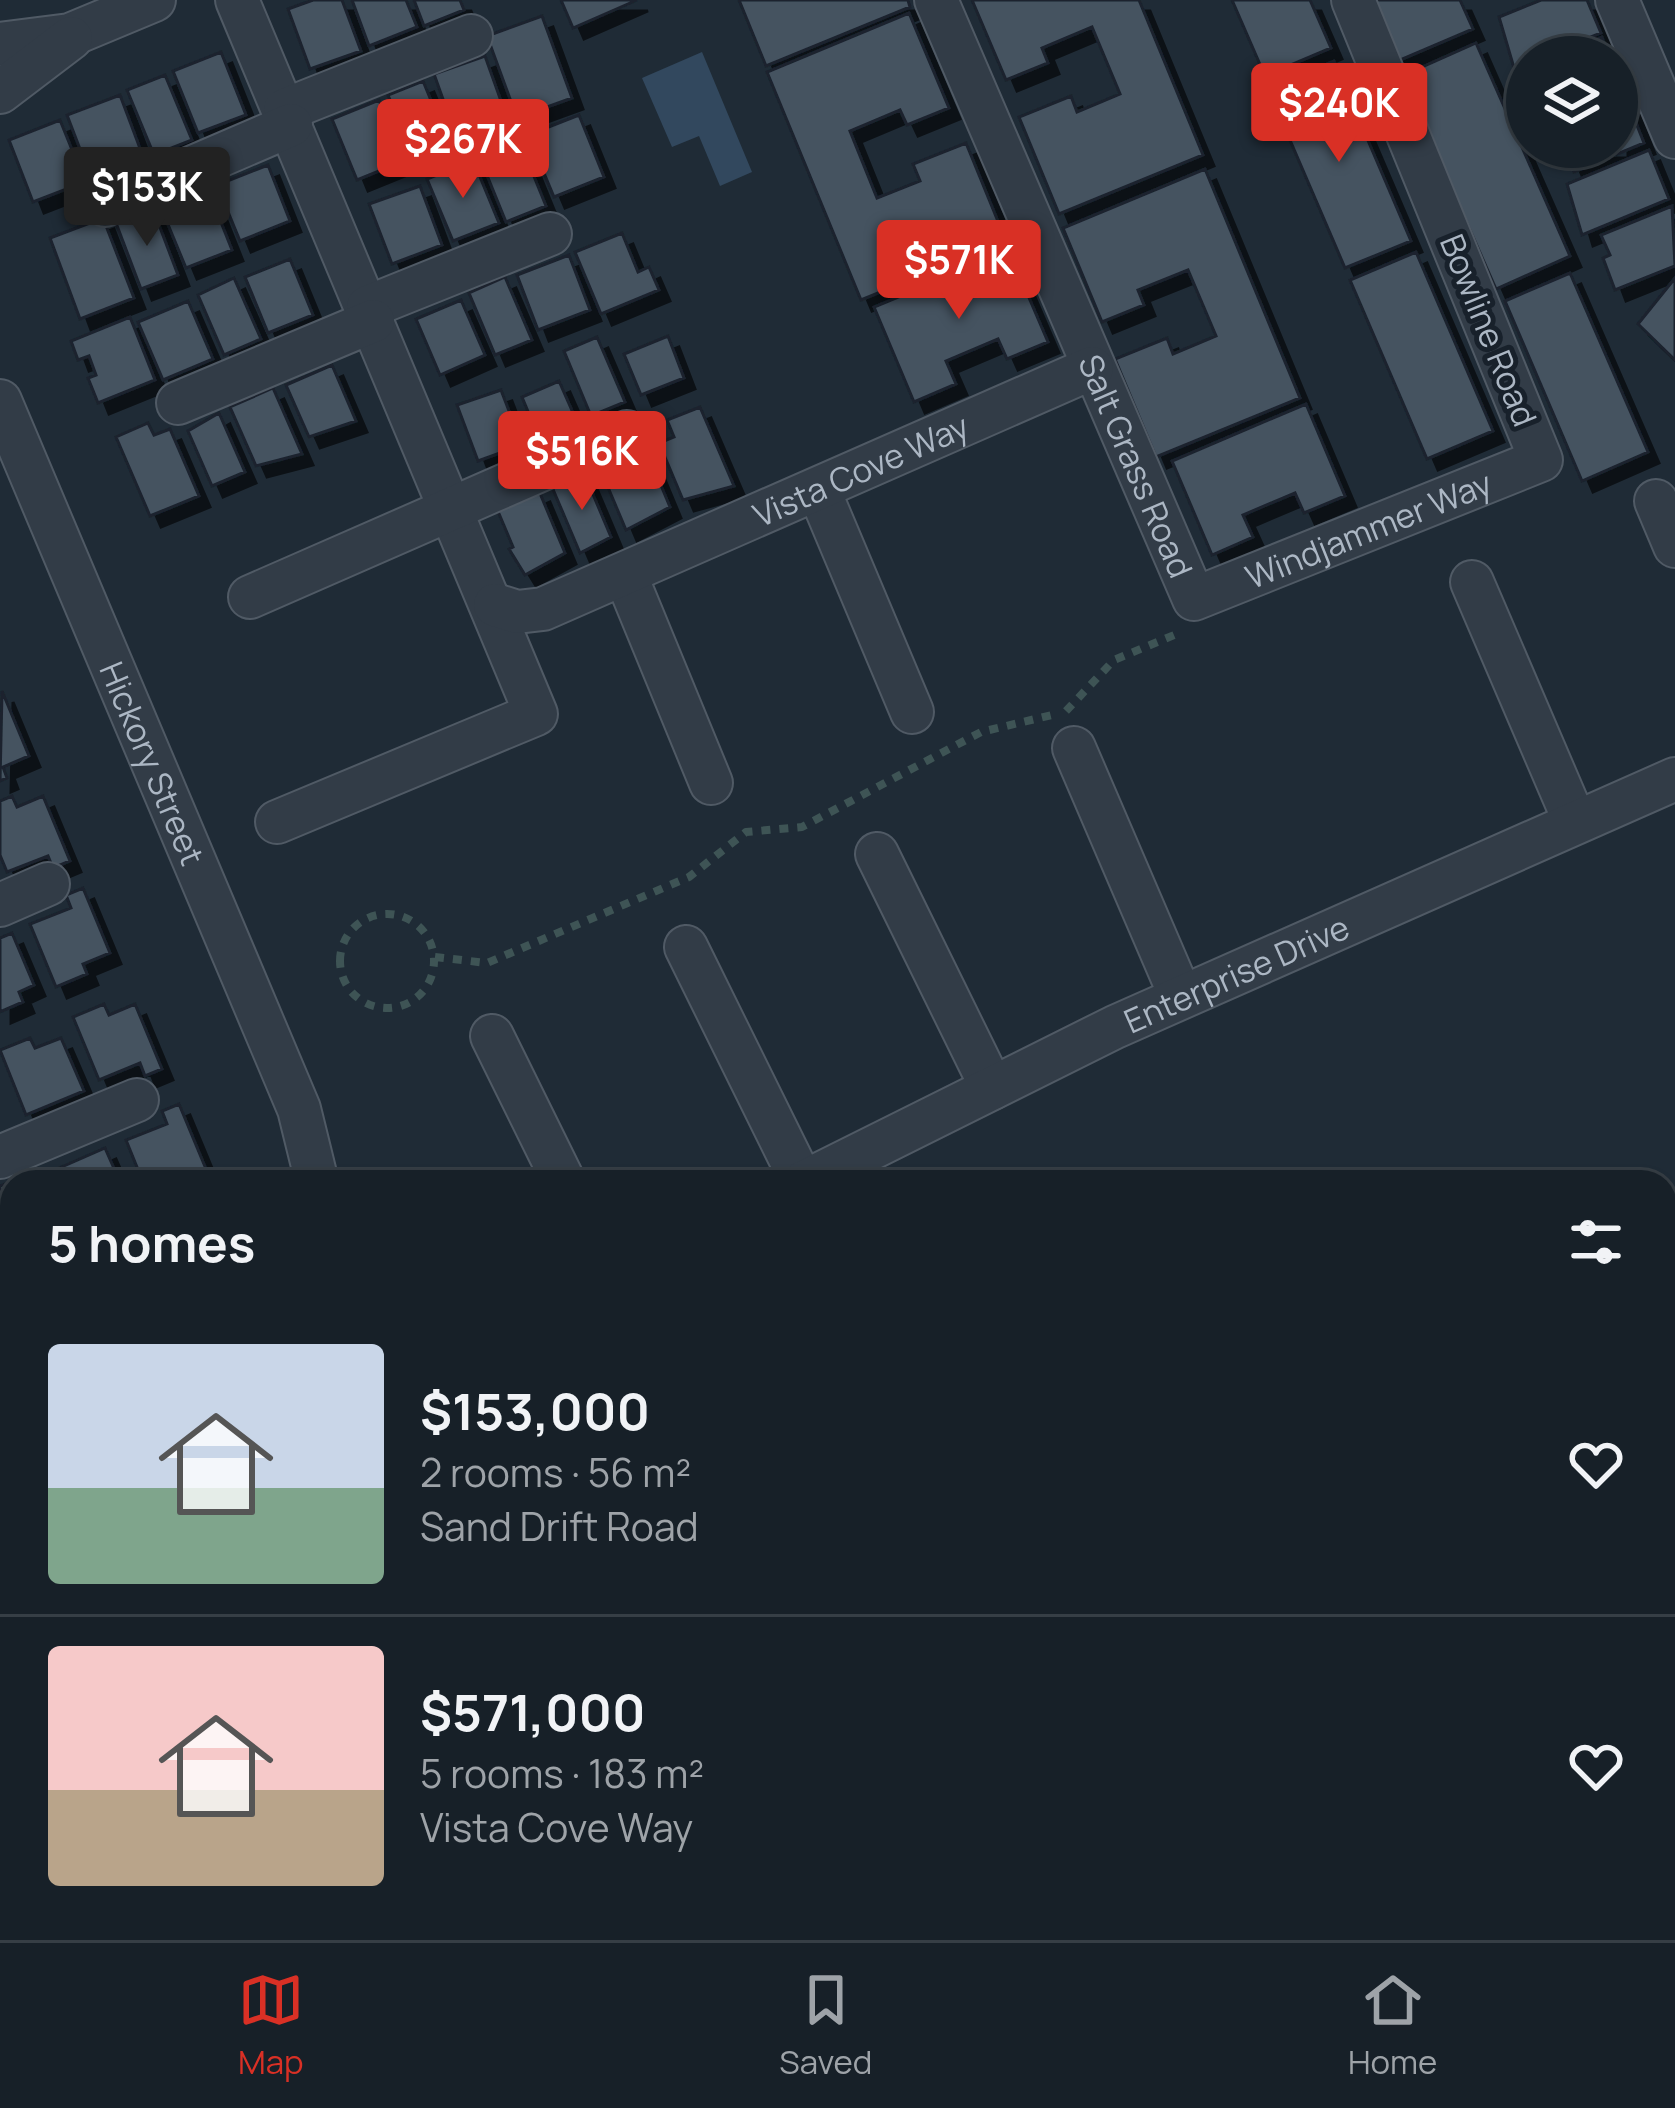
<!DOCTYPE html>
<html lang="en">
<head>
<meta charset="utf-8">
<style>
  body { margin:0; font-family:Manrope,sans-serif; background:#242d34; color:#f1f3f6; height:100vh; display:flex; flex-direction:column; font-size:45px; white-space:nowrap }
  * { box-sizing:border-box; margin:0 }
  p { font-size:39px; color:#9ea3a8 }
  .icon { flex:none; width:66px; height:66px; fill:none; stroke:currentColor; stroke-width:2; stroke-linecap:round; stroke-linejoin:round }
  .map { position:relative; flex:1; overflow:hidden }
  .details { position:absolute; left:0px; top:1170px; width:1677px; height:771px; display:flex; flex-direction:column; background:#172028; border-radius:36px 36px 0 0; box-shadow:0 3px 9px #0004,0 0 0 3px #363e45 }
  .details>* { flex:none }
  .buttons { position:absolute; left:1506px; top:36px; display:grid; gap:24px }
  .buttons a { display:grid; place-items:center; width:132px; height:132px; border-radius:50%; background:#172028; box-shadow:0 3px 9px #0004,0 0 0 3px #363e45; font-size:60px }
  .price { position:absolute; translate:-50% -102px; padding:0 27px; border-radius:12px; background:#d93025; color:#fff; font-size:39px; line-height:78px; filter:drop-shadow(0 3px 6px #0008) }
  .price::after { content:''; position:absolute; left:50%; top:72px; width:36px; height:27px; margin-left:-18px; background:inherit; clip-path:polygon(0 0,100% 0,50% 100%) }
  .price.active { background:#222; color:#fff }
  ul { padding:0; list-style:none }
  li { display:flex; align-items:center; gap:36px; height:300px; padding:0 48px }
  li+li { border-top:3px solid #363e45 }
  li span { display:grid; place-items:center; flex:none; width:336px; height:240px; border-radius:12px; color:#555 }
  li>.icon { margin-inline-start:auto }
  span .icon { width:144px; height:144px; fill:#fffc; stroke-width:1 }
  li b { font-size:51px }
  h2 { display:flex; justify-content:space-between; align-items:center; height:144px; padding:0 48px; font-size:51px }
  .tabs { display:flex; justify-content:space-around; align-items:center; height:168px; border-top:3px solid #363e45; background:#172028; font-size:33px; color:#9ea3a8 }
  .tabs a { display:grid; justify-items:center; gap:6px }
  .tabs .active { color:#d93025 }
  .map>svg:first-child { display:block }
  .water { fill:#32485e }
  .building { fill:#455260; stroke:#1a232d; stroke-width:3; filter:url(#shadow) }
  .lines { fill:none; stroke-linecap:round; stroke-linejoin:round }
  .minor-casing { stroke:#505a65; stroke-width:46 }
  .path { stroke:#3e5455; stroke-width:8; stroke-dasharray:9 9; stroke-linecap:butt }
  .minor { stroke:#323c47; stroke-width:42 }
  .labels { text-anchor:middle; dominant-baseline:central; stroke-width:10; stroke-linejoin:round; paint-order:stroke }
  .street-label { font-size:33px; fill:#acb7c4; stroke:#18212b }
</style>
</head>
<body>
<div class="map">
<svg width="1675" height="1940" viewBox="0 0 1675 1940">
  <defs>
    <filter id="shadow"><feDropShadow dx="11" dy="11" stdDeviation="0" flood-color="#0009"/></filter>
  </defs>
  <rect width="100%" height="100%" fill="#1f2b36"/>
  <path class="water" d="M702 52 752 172 720 186 699 136 672 147 642 78Z"/>
  <path class="building" d="M313 0H342L361 51 310 69 288 9Z
    M352 0H406L417 27 369 46Z
    M414 0H460L464 10 424 26Z
    M561 0H637L573 28Z
    M739 0H908L910 7 766 66Z
    M972 0H1139L1203 155 1059 214 1019 117 1071 96 1077 112 1120 94 1092 27 1042 48 1048 63 1006 80Z
    M1232 0H1310L1331 48 1265 76Z
    M1371 0H1460L1473 29 1398 61Z
    M1541 0H1587L1601 33 1541 57H1527V63L1514 68 1499 17Z
    M909 13 949 108 907 125 900 110 850 131 877 198 920 181 913 164 966 143 1006 241 861 300 767 72Z
    M542 16 572 98 517 118 487 36Z
    M1602 37 1610 57H1555Z
    M1476 43 1570 256 1496 289 1402 76Z
    M221 52 246 115 198 133 173 71Z
    M485 56 506 115 455 133 434 74Z
    M1334 61 1411 241 1345 268 1268 89Z
    M165 75 192 140 154 155 127 90Z
    M423 81 449 144 414 159 388 95Z
    M120 95 144 159 91 178 67 115Z
    M379 100 404 161 357 180 332 119Z
    M1627 100 1644 143 1574 172 1565 150 1558 154 1555 147H1617V103Z
    M579 115 604 177 554 197 528 135Z
    M60 120 85 182 33 202 9 140Z
    M520 142 546 206 506 222 480 158Z
    M1649 150 1669 199 1582 235 1567 184Z
    M473 160 499 223 453 241 427 179Z
    M268 165 290 221 240 241 217 185Z
    M1205 169 1300 398 1156 457 1115 359 1167 338 1173 354 1216 336 1188 270 1138 290 1144 305 1102 322 1063 228Z
    M420 186 442 245 392 264 369 204Z
    M209 192 232 250 186 268 162 210Z
    M1672 206 1675 266 1615 290 1603 258 1610 255 1601 235Z
    M153 209 178 275 141 289 116 223Z
    M103 218 134 298 80 319 50 238Z
    M622 233 638 272 649 267 659 290 601 314 575 252Z
    M1009 251 1048 342 1007 359 998 339 946 361 956 384 914 402 874 307Z
    M1416 252 1493 431 1427 459 1350 280Z
    M569 255 590 310 538 330 517 275Z
    M290 259 313 315 268 333 245 277Z
    M1570 273 1648 452 1582 481 1505 301Z
    M505 277 532 340 495 355 469 293Z
    M234 278 261 339 224 355 198 295Z
    M1675 278V360L1638 324Z
    M461 300 485 355 440 375 416 319Z
    M188 301 213 359 163 380 138 322Z
    M130 317 155 380 98 403 88 378 96 375 89 356 78 360 71 341Z
    M668 336 684 378 641 395 624 354Z
    M597 337 625 402 591 416 564 351Z
    M332 365 356 421 309 437 286 385Z
    M559 381 577 422 539 438 522 397Z
    M273 388 302 454 256 466 230 407Z
    M501 390 522 445 478 461 457 405Z
    M1306 404 1345 496 1304 513 1295 493 1243 515 1253 537 1212 555 1172 461Z
    M700 407 734 486 683 500 659 443 674 437 667 420Z
    M219 413 245 472 212 486 188 431Z
    M148 423 154 435 170 429 199 496 150 516 116 437Z
    M645 447 670 507 626 530 599 466Z
    M584 473 611 537 580 553 552 487Z
    M539 491 565 553 525 575 509 549 513 547 497 509Z
    M2 691 29 756 3 767 7 778 0 781Z
    M12 796 17 807 43 796 70 861 53 868 48 856 7 872 0 855V801Z
    M83 888 110 953 83 964 87 974 56 987 30 924 71 908 66 895Z
    M12 933 34 985 19 992 23 1002 0 1012V938Z
    M104 1004 109 1015 135 1004 162 1069 145 1076 140 1063 99 1080 73 1017Z
    M30 1038 35 1048 61 1038 84 1091 26 1115 0 1050Z
    M179 1104 206 1169 180 1182H143L126 1140 167 1124 162 1111Z
    M105 1148 120 1182H52L48 1173Z
    M33 1173 37 1182H12V1256L0 1261V1186Z
    M12 1333V1419L0 1424V1338Z
    M1671 1813 1675 1871 1665 1873V1814Z"/>
  <g class="lines">
    <g class="minor-casing">
      <g id="minor">
        <path d="M237 0 536 714 277 822"/>
        <path id="s1" d="M936 0 1194 599 1541 460 1353 0"/>
        <path d="M1617 0 1675 137"/>
        <path d="M0 44 70 35 154 0"/>
        <path d="M0 92 71 38"/>
        <path d="M285 110 471 36"/>
        <path d="M105 205 291 125"/>
        <path d="M368 307 550 234"/>
        <path id="s2" d="M0 401 299 1109 317 1182"/>
        <path d="M178 403 373 321"/>
        <path d="M819 491 912 712"/>
        <path d="M1656 501 1675 546"/>
        <path d="M625 574 711 783"/>
        <path d="M1472 582 1575 822"/>
        <path d="M250 597 627 432"/>
        <path id="s3" d="M495 605 517 612 543 609 1092 368"/>
        <path d="M1074 748 1181 997"/>
        <path d="M877 854 992 1088"/>
        <path d="M0 905 48 884"/>
        <path d="M686 947 802 1182"/>
        <path d="M492 1036 564 1182"/>
        <path d="M0 1157 137 1100"/>
        <path id="s4" d="M804 1182 1115 1027 1675 779"/>
        <path d="M0 1316 12 1312"/>
        <path d="M0 1494 12 1489"/>
        <path d="M0 1564 12 1559"/>
        <path d="M1665 1633 1675 1631"/>
        <path d="M1665 1912 1675 1910"/>
        <path d="M602 1929 607 1940"/>
        <path d="M1491 1940 1548 1929"/>
      </g>
    </g>
    <path class="path" d="M1066 711 1114 660 1179 633
      M340 961a47 47 0 1 1 94 0a47 47 0 1 1-94 0Z
      M435 957 487 963 689 877 746 832 802 827 981 732 1052 715"/>
    <use href="#minor" class="minor"/>
  </g>
  <g class="labels">
    <g class="street-label">
      <text transform="translate(1489 330) rotate(68)">Bowline Road</text>
      <text stroke="none"><textPath href="#s1" startOffset="507">Salt Grass Road</textPath></text>
      <text stroke="none"><textPath href="#s3" startOffset="396">Vista Cove Way</textPath></text>
      <text stroke="none"><textPath href="#s1" startOffset="840">Windjammer Way</textPath></text>
      <text stroke="none"><textPath href="#s2" startOffset="393">Hickory Street</textPath></text>
      <text stroke="none"><textPath href="#s4" startOffset="480">Enterprise Drive</textPath></text>
    </g>
  </g>
</svg>
<div class="buttons">
<a><svg class="icon" aria-label="layers" viewBox="0 0 24 24"><path d="M12 4l9 5-9 5-9-5zM3 14l9 5 9-5"/></svg></a>
</div>
<b class="price" style="left:1339px;top:165px">$240K</b>
<b class="price" style="left:463px;top:201px">$267K</b>
<b class="price active" style="left:147px;top:249px">$153K</b>
<b class="price" style="left:959px;top:322px">$571K</b>
<b class="price" style="left:582px;top:513px">$516K</b>
<section class="details">
<h2>5 homes<svg class="icon" aria-label="filters" viewBox="0 0 24 24"><path d="M4 7h16M4 17h16"/><circle cx="9" cy="7" r="2"/><circle cx="15" cy="17" r="2"/></svg></h2>
<ul>
<li><span style="background:linear-gradient(#c9d6e8 60%,#7fa58c 0)"><svg class="icon" aria-label="home" viewBox="0 0 24 24"><path d="M3 11l9-7 9 7M6 9v11h12V9"/></svg></span><div><b>$153,000</b><p>2 rooms · 56 m²</p><p>Sand Drift Road</p></div><svg class="icon" aria-label="heart" viewBox="0 0 24 24"><path d="M12 20l-8-8c-3-5 5-10 8-4 3-6 11-1 8 4z"/></svg></li>
<li><span style="background:linear-gradient(#f6c9c9 60%,#b9a48a 0)"><svg class="icon" aria-label="home" viewBox="0 0 24 24"><path d="M3 11l9-7 9 7M6 9v11h12V9"/></svg></span><div><b>$571,000</b><p>5 rooms · 183 m²</p><p>Vista Cove Way</p></div><svg class="icon" aria-label="heart" viewBox="0 0 24 24"><path d="M12 20l-8-8c-3-5 5-10 8-4 3-6 11-1 8 4z"/></svg></li>
</ul>
</section>
</div>
<nav class="tabs">
<a class="active"><svg class="icon" aria-label="map" viewBox="0 0 24 24"><path d="M3 6l6-2 6 2 6-2v14l-6 2-6-2-6 2zM9 4v14M15 6v14"/></svg>Map</a>
<a><svg class="icon" aria-label="saved" viewBox="0 0 24 24"><path d="M7 4h10v16l-5-4-5 4z"/></svg>Saved</a>
<a><svg class="icon" aria-label="home" viewBox="0 0 24 24"><path d="M3 11l9-7 9 7M6 9v11h12V9"/></svg>Home</a>
</nav>
</body>
</html>
